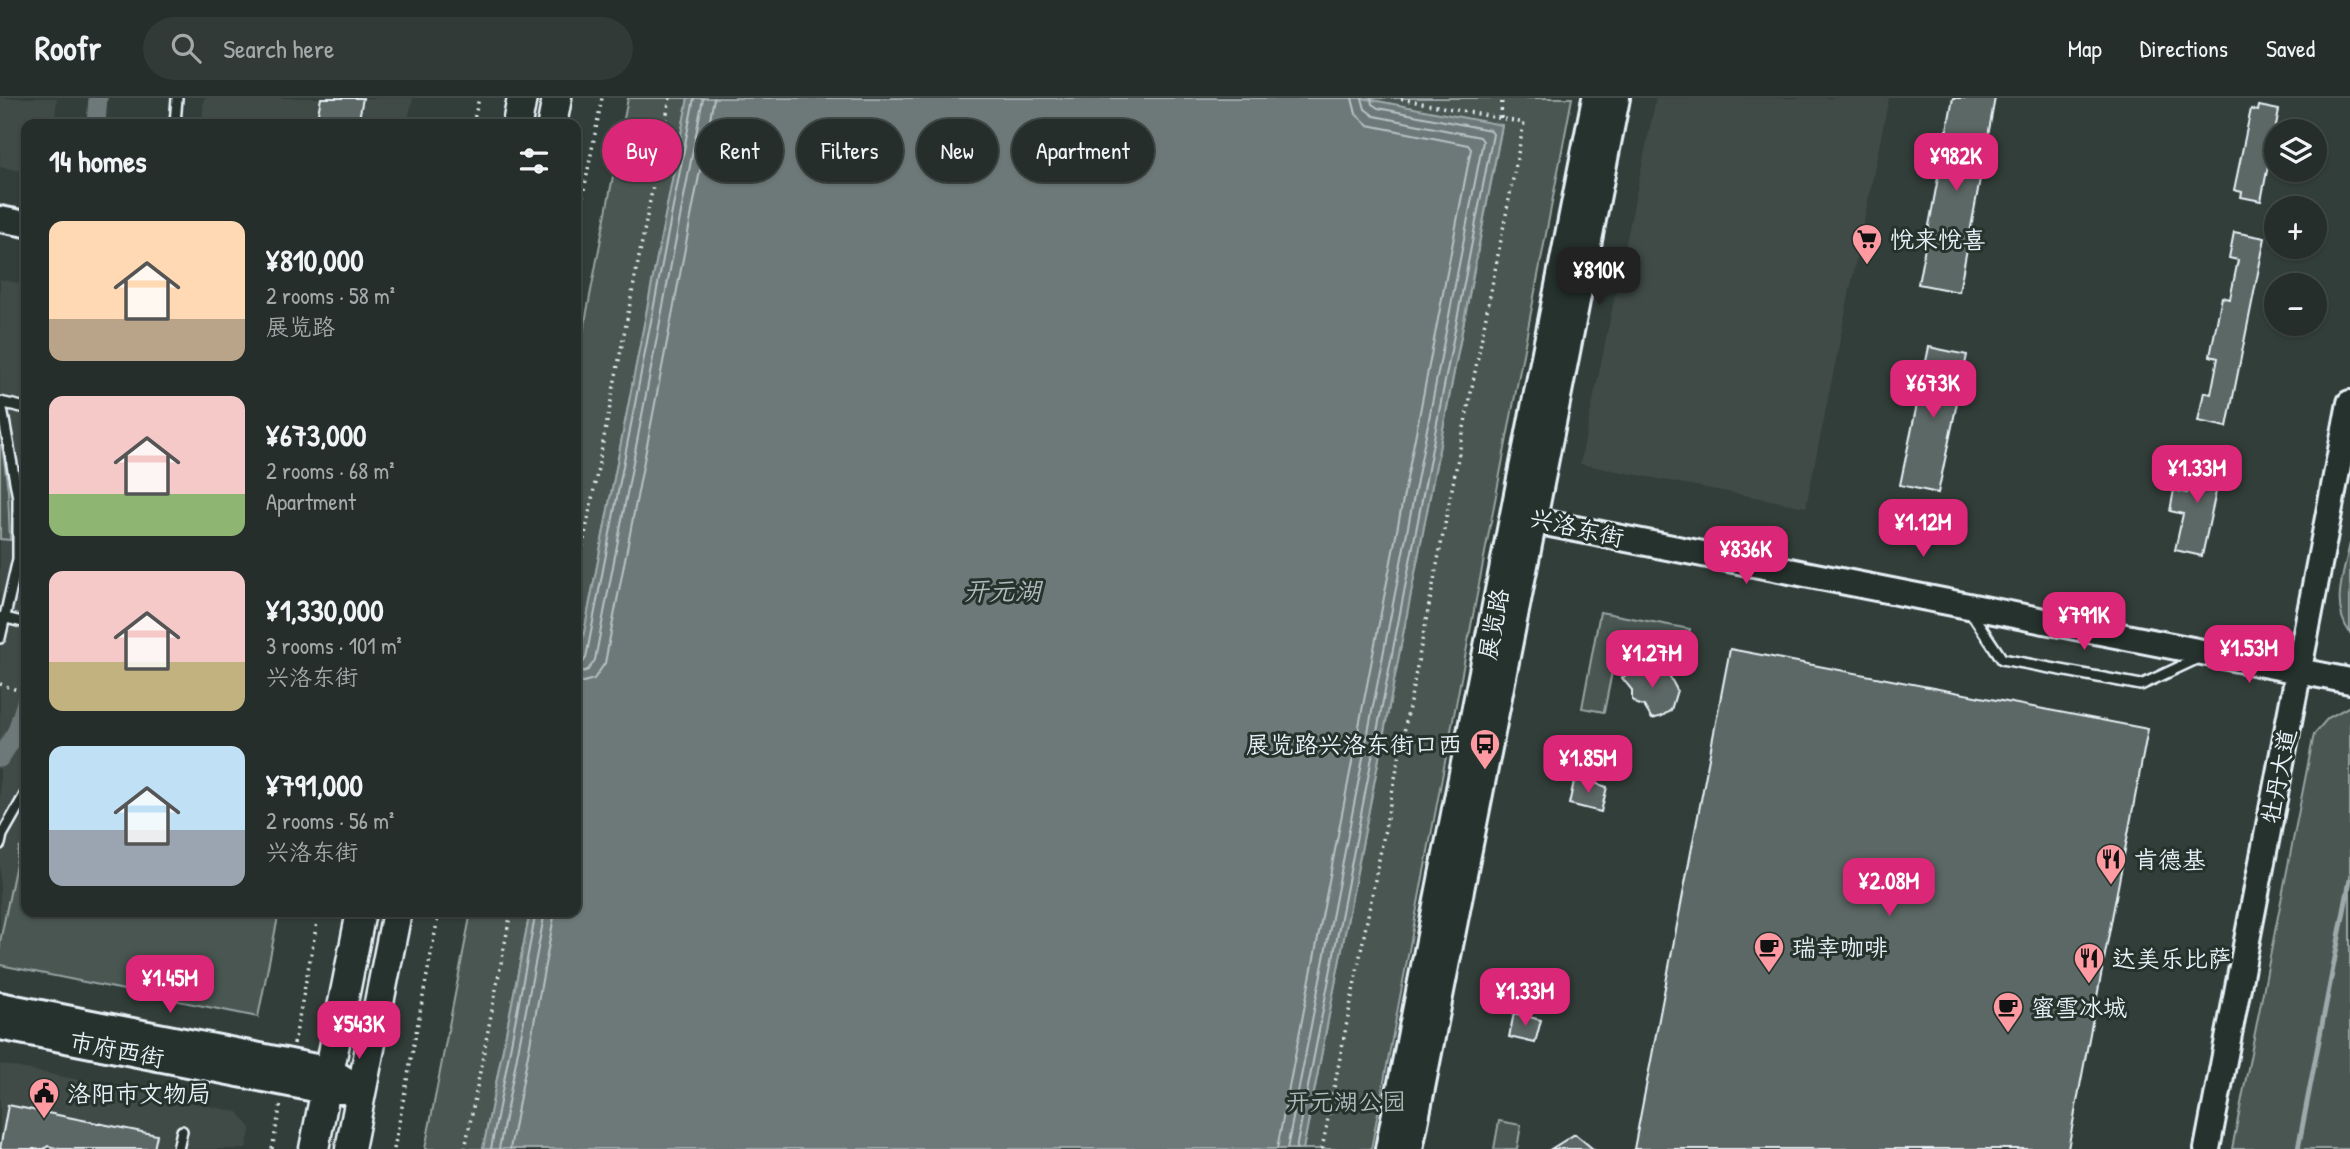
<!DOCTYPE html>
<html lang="en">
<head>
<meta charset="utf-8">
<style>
  body { margin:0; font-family:"Patrick Hand","LXGW WenKai TC",sans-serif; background:#323a37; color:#f1f3f6; height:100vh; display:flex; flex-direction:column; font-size:26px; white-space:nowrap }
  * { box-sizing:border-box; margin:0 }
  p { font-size:23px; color:#a4a8a9 }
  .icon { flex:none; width:38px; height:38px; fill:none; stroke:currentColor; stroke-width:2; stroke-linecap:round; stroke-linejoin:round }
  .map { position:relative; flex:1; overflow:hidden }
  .sheet { position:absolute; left:21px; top:21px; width:560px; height:798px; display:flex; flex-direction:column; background:#262e2b; border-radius:14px; box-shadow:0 2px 5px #0004,0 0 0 2px #424a47 }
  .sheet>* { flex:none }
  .top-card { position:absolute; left:602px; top:21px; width:665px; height:63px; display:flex; gap:14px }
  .tools { position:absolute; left:2264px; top:21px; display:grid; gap:14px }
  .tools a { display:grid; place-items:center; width:63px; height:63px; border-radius:50%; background:#262e2b; box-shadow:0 2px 5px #0004,0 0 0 2px #424a47; font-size:35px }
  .price { position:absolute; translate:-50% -60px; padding:0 16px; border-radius:14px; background:#db2777; color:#fff; font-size:23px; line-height:46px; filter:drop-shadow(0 2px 4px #0008) }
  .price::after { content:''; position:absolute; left:50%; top:42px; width:21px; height:16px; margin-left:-10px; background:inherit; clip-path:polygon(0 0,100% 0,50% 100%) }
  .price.active { background:#222; color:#fff }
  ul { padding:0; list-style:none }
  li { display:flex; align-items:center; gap:21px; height:175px; padding:0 28px }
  li span { display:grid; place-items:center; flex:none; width:196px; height:140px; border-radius:14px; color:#555 }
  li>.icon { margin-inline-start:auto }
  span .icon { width:84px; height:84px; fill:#fffc; stroke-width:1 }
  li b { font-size:30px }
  h2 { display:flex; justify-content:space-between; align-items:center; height:84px; padding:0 28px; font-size:30px }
  .tag { padding:0 24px; border-radius:32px; background:#262e2b; box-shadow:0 2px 5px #0004,0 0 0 2px #424a47; font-size:24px; line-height:63px }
  .tag.active { background:#db2777; color:#fff }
  header { display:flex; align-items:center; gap:42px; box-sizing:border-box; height:98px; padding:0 35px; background:#262e2b; border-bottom:2px solid #424a47 }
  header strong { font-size:33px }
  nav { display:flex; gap:38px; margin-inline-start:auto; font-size:24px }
  .search { width:490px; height:63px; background:#323a37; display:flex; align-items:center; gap:18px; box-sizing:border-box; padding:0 24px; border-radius:38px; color:#a4a8a9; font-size:26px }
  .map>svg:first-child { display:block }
  .built { fill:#3f4b46 }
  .green { fill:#495651; stroke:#98a4a4; stroke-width:2 }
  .water { fill:#6d7978; stroke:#9ea9ab; stroke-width:2 }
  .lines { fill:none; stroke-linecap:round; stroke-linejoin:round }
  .shore { stroke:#b7c1c5; stroke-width:2 }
  .stream { stroke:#9ea9ab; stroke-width:5 }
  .canal { stroke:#6d7978; stroke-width:19 }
  .building { fill:#5c6865; stroke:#e8f1f8; stroke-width:2 }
  .lane-casing { stroke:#e8f1f8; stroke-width:14 }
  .secondary-casing { stroke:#e8f1f8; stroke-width:30 }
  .primary-casing { stroke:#e8f1f8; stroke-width:33 }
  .path { stroke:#e8f1f8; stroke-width:3.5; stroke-dasharray:2 5; stroke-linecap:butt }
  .lane { stroke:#26332d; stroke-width:9 }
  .secondary { stroke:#26332d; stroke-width:24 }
  .primary { stroke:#26332d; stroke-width:28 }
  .labels { text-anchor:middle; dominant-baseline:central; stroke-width:6; stroke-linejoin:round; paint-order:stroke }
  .poi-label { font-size:24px; fill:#e8f1f8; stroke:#26332d; text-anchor:start }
  .street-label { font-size:24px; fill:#e8f1f8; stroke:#26332d }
  .park-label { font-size:24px; fill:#b0bbbe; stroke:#26332d }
  .water-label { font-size:26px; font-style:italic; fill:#b1bbbe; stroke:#26332d }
</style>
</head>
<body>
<header>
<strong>Roofr</strong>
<div class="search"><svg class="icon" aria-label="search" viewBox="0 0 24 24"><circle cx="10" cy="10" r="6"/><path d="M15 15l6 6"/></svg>Search here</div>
<nav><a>Map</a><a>Directions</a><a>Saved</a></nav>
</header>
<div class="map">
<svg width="2350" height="1051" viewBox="0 0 2350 1051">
  <rect width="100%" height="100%" fill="#323e39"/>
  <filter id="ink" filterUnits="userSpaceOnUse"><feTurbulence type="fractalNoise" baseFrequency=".0143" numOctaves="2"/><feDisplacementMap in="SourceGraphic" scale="14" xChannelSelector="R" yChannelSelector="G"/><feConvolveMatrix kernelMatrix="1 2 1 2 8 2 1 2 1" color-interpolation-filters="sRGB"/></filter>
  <g filter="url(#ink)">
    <path class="built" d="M0 0H57L54 26H26V74L0 69Z
      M204 0H413L407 26H202Z
      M1656 0H1889L1806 409 1580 366Z
      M0 181 26 187V814H279L258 919 0 867Z
      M0 966 238 1014 251 1030 246 1051H0Z"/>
    <path class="green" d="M628 0H688L576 576V271Z
      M1362 0H1572L1371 1051H1303L1502 28Z
      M0 347H2L8 392 10 442 0 441Z
      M2350 445V535C2330 507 2344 476 2350 445Z
      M1600 514 1690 531 1685 556 1618 544 1604 614 1582 610Z
      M2350 608V1051H2232L2314 636 2328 620Z
      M26 742V814H279L258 919 0 867V844L19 751Z
      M471 814H530L483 1051H425Z
      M1499 1023 1521 1027 1517 1051H1494Z"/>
    <path class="water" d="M688 0H1362L1502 27 1303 1051H483L530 814H576V576Z"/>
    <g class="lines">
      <path class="shore" d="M576 567 582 566 586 560 694 0
        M576 576 588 572 595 562 703 0
        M576 586 594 581 605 565 714 0
        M491 1051 536 814
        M499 1051 545 814
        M510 1051 555 814
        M1277 1051 1471 51 1468 47 1368 27 1356 16 1352 0
        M1287 1051 1483 43 1480 39 1374 18 1365 11 1362 0
        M1296 1051 1493 36 1490 32 1378 10 1372 6 1371 0"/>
      <path class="stream" d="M2298 1051 2350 782"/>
      <path class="canal" d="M96 26 98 0
        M0 660 17 633 26 604"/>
    </g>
    <path class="building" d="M321 0H363L358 26H316Z
      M1953 0H1995L1959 194 1918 186Z
      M2259 8 2279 12 2261 103 2241 99 2242 94 2234 92 2251 11 2258 13Z
      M2234 134 2265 140 2227 329 2198 323 2204 294 2211 296 2218 260 2210 258 2222 199 2230 201 2238 162 2229 160Z
      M1929 249 1967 257 1938 395 1900 387Z
      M2196 356 2223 362 2202 458 2175 452 2183 416 2170 413 2174 392 2187 395Z
      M1730 551 2148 631 2068 1051H1634Z
      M1647 568 1661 571 1669 577 1677 592 1671 612 1662 618 1652 621 1644 608 1637 606 1632 602V592L1622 580 1631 573Z
      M1575 679 1607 689 1601 714 1569 706Z
      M1514 915 1541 922 1535 945 1509 939Z
      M8 1007 157 1037 154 1051H60L48 1048 44 1051H0Z
      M1575 1036 1593 1051H1551Z"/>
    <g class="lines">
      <g class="lane-casing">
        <path id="lane" d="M175 26 177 0
          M0 304 26 310
          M1970 513 2002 561 2141 587 2201 559
          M2 519 26 525
          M0 540 18 461V400L1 305
          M0 746 2 737 26 695
          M178 1051 182 1033"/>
      </g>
      <g class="secondary-casing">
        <path id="secondary" d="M0 121 26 126
          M1522 417 1535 423 2350 583
          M0 907 331 972 362 992
          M0 929 325 993H343
          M1388 1051 1595 0
          M1410 1051 1617 0
          M2207 1051 2350 305"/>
      </g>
      <g class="primary-casing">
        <path id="primary" d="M517 26 522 0
          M552 26 557 0
          M314 1051 361 814
          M350 1051 397 814"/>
      </g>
      <path class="path" d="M1501 20 1502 0
        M473 26 479 0
        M576 133 602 0
        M576 483 670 0
        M0 586 26 595
        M294 946 319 814
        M272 1051 281 1005
        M394 1051 439 814
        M465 1051 511 814
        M1322 1051 1524 25 1396 0"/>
      <use href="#lane" class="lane"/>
      <use href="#secondary" class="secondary"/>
      <use href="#primary" class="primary"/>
    </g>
  </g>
  <defs>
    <g id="supermarket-pin" transform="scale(1.575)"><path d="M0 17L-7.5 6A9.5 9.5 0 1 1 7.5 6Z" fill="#ff9aa2" stroke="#26332d"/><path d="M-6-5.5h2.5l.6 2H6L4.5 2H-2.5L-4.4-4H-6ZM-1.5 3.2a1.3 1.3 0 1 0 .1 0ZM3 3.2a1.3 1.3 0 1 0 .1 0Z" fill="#111"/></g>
    <g id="bus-pin" transform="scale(1.575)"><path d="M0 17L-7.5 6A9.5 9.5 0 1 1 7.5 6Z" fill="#ff9aa2" stroke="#26332d"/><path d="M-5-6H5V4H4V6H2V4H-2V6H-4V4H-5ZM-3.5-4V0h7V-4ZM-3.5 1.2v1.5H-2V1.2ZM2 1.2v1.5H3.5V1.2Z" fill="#111"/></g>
    <g id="restaurant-pin" transform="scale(1.575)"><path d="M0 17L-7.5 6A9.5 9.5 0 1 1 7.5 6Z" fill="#ff9aa2" stroke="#26332d"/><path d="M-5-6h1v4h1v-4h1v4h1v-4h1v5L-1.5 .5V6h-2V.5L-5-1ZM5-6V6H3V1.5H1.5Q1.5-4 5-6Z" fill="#111"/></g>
    <g id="cafe-pin" transform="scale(1.575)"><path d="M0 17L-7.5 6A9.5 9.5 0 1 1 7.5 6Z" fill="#ff9aa2" stroke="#26332d"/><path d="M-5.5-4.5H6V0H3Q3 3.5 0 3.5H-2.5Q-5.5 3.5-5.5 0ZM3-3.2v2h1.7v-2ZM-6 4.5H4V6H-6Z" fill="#111"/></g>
    <g id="civic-pin" transform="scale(1.575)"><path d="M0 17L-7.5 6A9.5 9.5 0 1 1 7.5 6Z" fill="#ff9aa2" stroke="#26332d"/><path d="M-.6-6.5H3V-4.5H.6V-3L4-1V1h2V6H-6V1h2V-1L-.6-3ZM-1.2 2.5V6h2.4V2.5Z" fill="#111"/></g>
  </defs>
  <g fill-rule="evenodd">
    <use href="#supermarket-pin" x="1867" y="141"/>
    <use href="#bus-pin" x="1485" y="646"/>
    <use href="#restaurant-pin" x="2111" y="761"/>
    <use href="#cafe-pin" x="1769" y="849"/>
    <use href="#restaurant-pin" x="2089" y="860"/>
    <use href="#cafe-pin" x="2008" y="909"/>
    <use href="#civic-pin" x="44" y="995"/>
  </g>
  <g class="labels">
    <g class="poi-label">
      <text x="1890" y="141">悦来悦喜</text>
      <text x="1462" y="646" text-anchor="end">展览路兴洛东街口西</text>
      <text x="2134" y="761">肯德基</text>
      <text x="1792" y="849">瑞幸咖啡</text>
      <text x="2112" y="860">达美乐比萨</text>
      <text x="2031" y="909">蜜雪冰城</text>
      <text x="67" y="995">洛阳市文物局</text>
    </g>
    <g class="street-label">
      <text transform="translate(1577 429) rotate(13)">兴洛东街</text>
      <text transform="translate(1493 526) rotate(-79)">展览路</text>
      <text transform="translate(2278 678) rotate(-79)">牡丹大道</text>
      <text transform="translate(117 951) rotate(11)">市府西街</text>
    </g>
    <g class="park-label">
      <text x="1346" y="1003">开元湖公园</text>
    </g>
    <g class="water-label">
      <text x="1002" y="492">开元湖</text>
    </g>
  </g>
</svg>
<div class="tools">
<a><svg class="icon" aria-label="layers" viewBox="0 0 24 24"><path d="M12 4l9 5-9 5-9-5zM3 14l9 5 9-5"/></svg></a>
<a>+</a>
<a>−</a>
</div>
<b class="price" style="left:1956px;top:95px">¥982K</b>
<b class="price active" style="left:1599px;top:209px">¥810K</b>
<b class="price" style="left:1933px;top:322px">¥673K</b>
<b class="price" style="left:2197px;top:407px">¥1.33M</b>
<b class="price" style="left:1923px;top:461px">¥1.12M</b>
<b class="price" style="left:1746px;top:488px">¥836K</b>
<b class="price" style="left:2084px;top:554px">¥791K</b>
<b class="price" style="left:2249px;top:587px">¥1.53M</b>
<b class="price" style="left:1652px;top:592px">¥1.27M</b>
<b class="price" style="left:1588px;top:697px">¥1.85M</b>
<b class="price" style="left:1889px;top:820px">¥2.08M</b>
<b class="price" style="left:170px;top:917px">¥1.45M</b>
<b class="price" style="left:1525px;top:930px">¥1.33M</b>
<b class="price" style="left:359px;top:963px">¥543K</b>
<div class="top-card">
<a class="tag active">Buy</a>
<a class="tag">Rent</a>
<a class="tag">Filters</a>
<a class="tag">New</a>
<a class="tag">Apartment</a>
</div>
<section class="sheet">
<h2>14 homes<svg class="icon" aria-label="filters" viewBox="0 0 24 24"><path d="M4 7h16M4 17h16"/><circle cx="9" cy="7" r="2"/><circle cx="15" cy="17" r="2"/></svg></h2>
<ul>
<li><span style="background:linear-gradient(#ffd9b3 70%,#b9a48a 0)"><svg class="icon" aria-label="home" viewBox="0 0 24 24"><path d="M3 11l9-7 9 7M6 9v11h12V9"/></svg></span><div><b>¥810,000</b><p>2 rooms · 58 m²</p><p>展览路</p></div></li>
<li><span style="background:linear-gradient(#f6c9c9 70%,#8fb573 0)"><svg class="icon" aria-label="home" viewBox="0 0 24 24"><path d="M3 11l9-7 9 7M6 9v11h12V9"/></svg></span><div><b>¥673,000</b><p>2 rooms · 68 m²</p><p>Apartment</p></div></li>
<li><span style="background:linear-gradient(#f6c9c9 65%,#c2b280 0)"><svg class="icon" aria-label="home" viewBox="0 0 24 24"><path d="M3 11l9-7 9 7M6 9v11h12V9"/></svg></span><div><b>¥1,330,000</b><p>3 rooms · 101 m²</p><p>兴洛东街</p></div></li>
<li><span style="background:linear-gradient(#bfe0f5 60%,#9aa5b1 0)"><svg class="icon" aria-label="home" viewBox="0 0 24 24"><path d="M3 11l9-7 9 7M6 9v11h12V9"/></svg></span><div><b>¥791,000</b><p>2 rooms · 56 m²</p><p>兴洛东街</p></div></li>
</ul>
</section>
</div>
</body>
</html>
